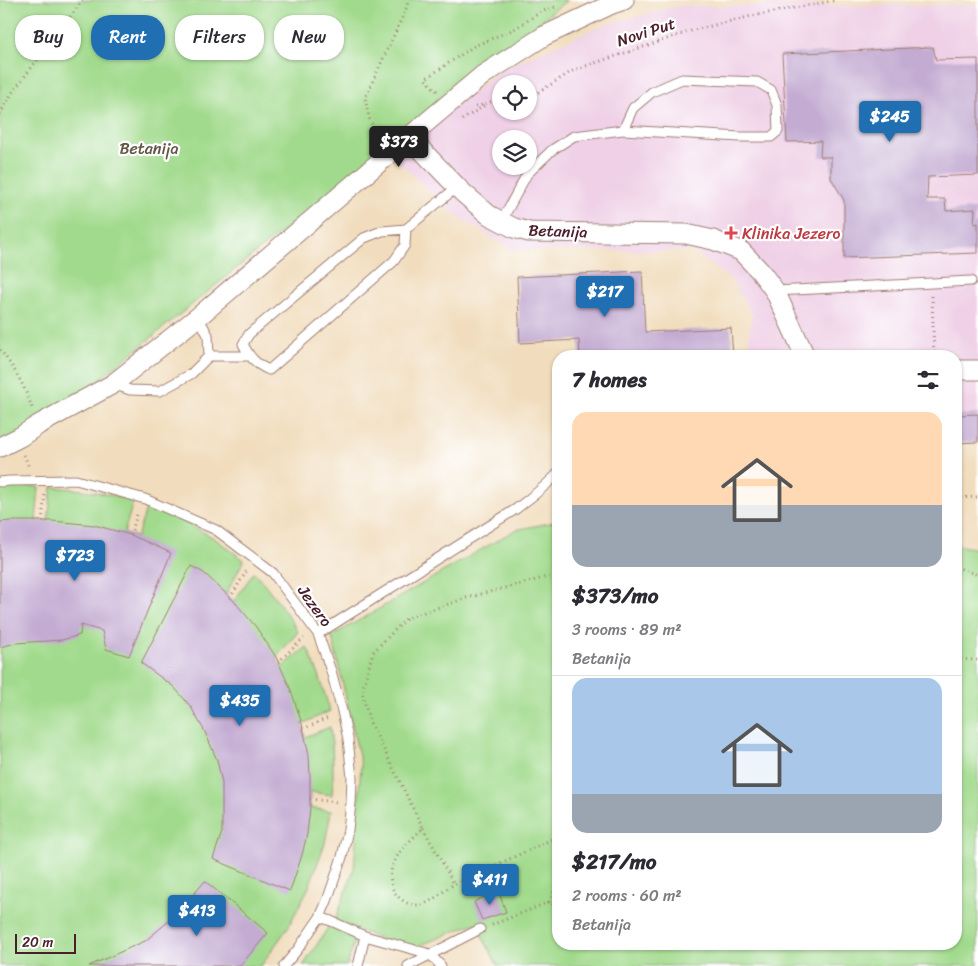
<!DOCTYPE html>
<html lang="en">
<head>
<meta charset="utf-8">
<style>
  body { margin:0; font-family:Sriracha,sans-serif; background:#f2f2f3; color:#2b2b33; height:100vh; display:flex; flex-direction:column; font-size:19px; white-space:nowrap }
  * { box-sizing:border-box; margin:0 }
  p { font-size:16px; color:#7c7c81 }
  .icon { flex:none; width:28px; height:28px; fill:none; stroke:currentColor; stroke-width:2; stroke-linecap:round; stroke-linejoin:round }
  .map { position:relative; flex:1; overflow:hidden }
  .details { position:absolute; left:552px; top:350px; width:410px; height:600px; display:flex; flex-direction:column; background:#fff; border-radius:20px; box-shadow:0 1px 4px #0004 }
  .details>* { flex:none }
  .banner { position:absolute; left:15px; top:15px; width:462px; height:45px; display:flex; gap:10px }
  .buttons { position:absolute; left:492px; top:75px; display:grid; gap:10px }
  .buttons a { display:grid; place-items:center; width:45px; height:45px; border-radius:50%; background:#fff; box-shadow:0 1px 4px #0004; font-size:25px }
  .scale { position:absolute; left:15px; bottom:12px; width:61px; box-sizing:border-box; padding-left:5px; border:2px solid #4a1f2b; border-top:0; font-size:14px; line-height:18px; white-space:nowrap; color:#4a1f2b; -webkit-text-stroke:4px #fff; paint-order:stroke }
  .price { position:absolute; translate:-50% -42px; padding:0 11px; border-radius:5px; background:#1f6fb2; color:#fff; font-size:16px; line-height:32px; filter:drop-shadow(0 1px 2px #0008) }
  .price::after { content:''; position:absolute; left:50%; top:30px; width:15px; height:11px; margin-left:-8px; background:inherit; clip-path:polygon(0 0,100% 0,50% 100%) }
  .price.selected { background:#222; color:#fff }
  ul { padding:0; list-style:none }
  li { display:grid; align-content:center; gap:10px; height:265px; padding:0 20px }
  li+li { border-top:1px solid #e1e1e2 }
  li span { display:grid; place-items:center; height:155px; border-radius:15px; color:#555 }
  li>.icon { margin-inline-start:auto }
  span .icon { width:90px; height:90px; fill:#fffc; stroke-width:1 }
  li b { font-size:21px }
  h2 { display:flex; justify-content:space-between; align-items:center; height:60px; padding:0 20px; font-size:21px }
  .chip { padding:0 18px; border-radius:20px; background:#fff; box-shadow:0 1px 4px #0004; font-size:18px; line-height:45px }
  .chip.selected { background:#1f6fb2; color:#fff }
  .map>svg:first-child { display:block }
  .built { fill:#efd0e6; fill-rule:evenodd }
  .green { fill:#a1da8c; stroke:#767c5c }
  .building { fill:#c3abd2 }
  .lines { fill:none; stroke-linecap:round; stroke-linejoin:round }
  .service-casing { stroke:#9e7e74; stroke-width:11 }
  .minor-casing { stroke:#9e7e74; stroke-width:21 }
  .path { stroke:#9e7e74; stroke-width:3; stroke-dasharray:1 4; stroke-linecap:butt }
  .service { stroke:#fff; stroke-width:9 }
  .minor { stroke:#fff; stroke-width:19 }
  .health-dot { fill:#e0444e; stroke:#fff; stroke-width:2 }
  .labels { text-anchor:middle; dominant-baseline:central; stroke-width:4.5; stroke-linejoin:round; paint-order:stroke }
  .street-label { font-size:16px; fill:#4a1f2b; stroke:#fff }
  .park-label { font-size:16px; fill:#645748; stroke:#fff }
  .health-label { font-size:16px; fill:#be3a42; stroke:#fff; text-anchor:start }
</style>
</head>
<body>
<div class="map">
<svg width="978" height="966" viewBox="0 0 978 966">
  <rect width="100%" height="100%" fill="#fff"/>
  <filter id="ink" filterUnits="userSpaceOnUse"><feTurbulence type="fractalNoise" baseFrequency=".02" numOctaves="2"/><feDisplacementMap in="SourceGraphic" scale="10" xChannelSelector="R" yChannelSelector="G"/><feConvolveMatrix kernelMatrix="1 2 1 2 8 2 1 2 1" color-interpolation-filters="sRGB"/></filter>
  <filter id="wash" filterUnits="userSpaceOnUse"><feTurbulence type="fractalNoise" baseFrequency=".0096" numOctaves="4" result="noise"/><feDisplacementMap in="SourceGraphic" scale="20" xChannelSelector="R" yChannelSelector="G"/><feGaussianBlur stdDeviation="1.12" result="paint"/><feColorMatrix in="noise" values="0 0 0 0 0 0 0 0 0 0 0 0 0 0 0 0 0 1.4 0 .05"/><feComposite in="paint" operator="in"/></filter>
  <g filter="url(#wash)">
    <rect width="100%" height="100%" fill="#f1ddbd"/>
    <path class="built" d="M978 5V439H956V356H747L752 314 731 280 694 251 513 250 457 216 391 155 505 68 603 25 679 6ZM501 84H529V111H501ZM501 139H529V166H501Z"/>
    <path class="green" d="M0 0H567L41 427 0 446Z
      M24 486 39 487 36 521H48L52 487 83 490 111 495 133 502 124 533 137 537 147 506 177 518 214 538 244 560 226 594 234 601 254 572C271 591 285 610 298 632L276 657 281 668 307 647 319 675 330 711 302 724 305 737 330 727C333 750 334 772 332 795L310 792V808L331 811 325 843 308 889 288 927 261 966H0V489Z
      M559 521V944H956V545L978 549V966H498L475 923 409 950 335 921 354 869 361 765 332 636 515 530Z
      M329 926 356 936 347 966H303Z"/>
    <g id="blocks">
      <path class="building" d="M933 47 936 60 978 59V175L928 177 927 199H945L946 211 975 209 974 224 978 223V253L844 258V200L831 178V157H820L821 141 787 142 782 54Z
        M642 271 645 332 731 328 733 356H580L579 340 520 343 517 277Z
        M978 414V442L956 443V415Z
        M10 521H52L94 525 131 535 171 553 129 656 106 649 102 631 81 625 80 635 62 640 16 643 0 647V522Z
        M191 566 204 573 234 601 256 627 276 657 291 690 302 724 309 755 310 778V808L307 834 302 855 290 891 213 859 222 832V783L217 760 205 732 191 707 174 687 141 663Z
        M205 881 268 933 240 966H89L145 941 175 916Z
        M498 890 506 912 482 920 474 902Z"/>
    </g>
  </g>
  <g filter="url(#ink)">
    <use href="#blocks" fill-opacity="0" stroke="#9e7e74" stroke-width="1"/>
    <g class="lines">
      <g class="service-casing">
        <path id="service" d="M501 222 527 174 552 150 574 136 623 130 740 137H771L778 131 777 105 771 90 757 82 682 79 652 92 633 108 623 130
          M406 229 405 245 394 261 269 370C255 364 249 356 243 344L249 334 364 238 382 231 406 229 457 187
          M775 291 971 281
          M209 356H249
          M113 384 130 390 160 391 191 374 209 356 208 335 198 317
          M0 482 9 481 76 480 145 499 216 530 273 573 318 634 331 671 342 711 348 739 352 778 351 803 348 830 342 857 327 901 320 917 298 949 284 966
          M318 634 516 509C531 497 547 486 559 472
          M320 917 331 921 365 936 430 954 441 966
          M358 966 365 936
          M408 966 480 929"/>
      </g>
      <g class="minor-casing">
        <path id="minor" d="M409 137 483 75 544 36 612 4 624 0
          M956 370H978
          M0 447 20 437 38 425 113 384 198 317 409 137 462 192 489 215 514 228 529 232 686 234 713 240 741 251 760 271 775 291 805 356"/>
      </g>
      <path class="path" d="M437 91 425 79 474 46 514 29 541 12 558 6
        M529 96 534 95 574 70 694 30 752 16 837 0
        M490 102 501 100
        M476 107 490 102
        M0 114 12 93 83 0
        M462 120 484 106
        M381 136 370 121 365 98 407 7 408 0
        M932 296 934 356
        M0 350C14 367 25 387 32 408
        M24 455 29 467
        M956 498 978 497
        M42 521 45 493
        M131 535 138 511
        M956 567 978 575
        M559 574 466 598 407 618 373 652 362 692 369 720 423 828C409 842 387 860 391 882 392 894 405 906 418 905 429 905 444 890 454 884 465 878 477 874 489 868 512 858 535 847 559 836
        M230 598 247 570
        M956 659 978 660
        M278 662 304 638
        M303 729 330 717
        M310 799 337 802
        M423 828 454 884
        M549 902 556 888 559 886
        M492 925 549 902 559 908"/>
      <use href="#service" class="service"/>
      <use href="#minor" class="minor"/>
    </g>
  </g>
  <path class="health-dot" d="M728.5 225.5h5v5h5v5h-5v5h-5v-5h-5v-5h5z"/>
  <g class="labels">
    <g class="street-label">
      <text transform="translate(646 32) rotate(-18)">Novi Put</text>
      <text transform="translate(558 231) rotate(2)">Betanija</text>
      <text transform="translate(315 606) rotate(55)">Jezero</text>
    </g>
    <g class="park-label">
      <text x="149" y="148">Betanija</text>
    </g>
    <g class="health-label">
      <text x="742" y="233">Klinika Jezero</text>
    </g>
  </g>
</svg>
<div class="buttons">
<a><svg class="icon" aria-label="locate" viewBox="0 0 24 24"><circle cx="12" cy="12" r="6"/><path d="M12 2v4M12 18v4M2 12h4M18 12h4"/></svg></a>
<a><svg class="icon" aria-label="layers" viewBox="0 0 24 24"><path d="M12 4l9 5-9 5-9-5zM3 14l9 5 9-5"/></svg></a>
</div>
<div class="scale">20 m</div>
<b class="price" style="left:890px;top:143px">$245</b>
<b class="price selected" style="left:399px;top:168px">$373</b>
<b class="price" style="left:605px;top:318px">$217</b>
<b class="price" style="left:75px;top:582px">$723</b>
<b class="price" style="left:240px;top:727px">$435</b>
<b class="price" style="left:490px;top:906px">$411</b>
<b class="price" style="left:197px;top:937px">$413</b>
<div class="banner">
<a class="chip">Buy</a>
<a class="chip selected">Rent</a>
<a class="chip">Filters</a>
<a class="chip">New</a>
</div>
<section class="details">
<h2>7 homes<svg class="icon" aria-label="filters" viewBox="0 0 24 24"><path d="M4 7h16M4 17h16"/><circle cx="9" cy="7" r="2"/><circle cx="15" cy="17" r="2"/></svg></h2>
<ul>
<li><span style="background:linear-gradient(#ffd9b3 60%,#9aa5b1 0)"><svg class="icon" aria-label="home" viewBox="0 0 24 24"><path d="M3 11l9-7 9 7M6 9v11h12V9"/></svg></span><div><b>$373/mo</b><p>3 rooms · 89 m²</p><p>Betanija</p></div></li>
<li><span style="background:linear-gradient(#a9c7e8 75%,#9aa5b1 0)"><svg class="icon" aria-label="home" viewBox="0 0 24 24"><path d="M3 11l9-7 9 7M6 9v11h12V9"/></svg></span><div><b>$217/mo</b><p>2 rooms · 60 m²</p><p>Betanija</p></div></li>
</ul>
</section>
</div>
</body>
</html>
